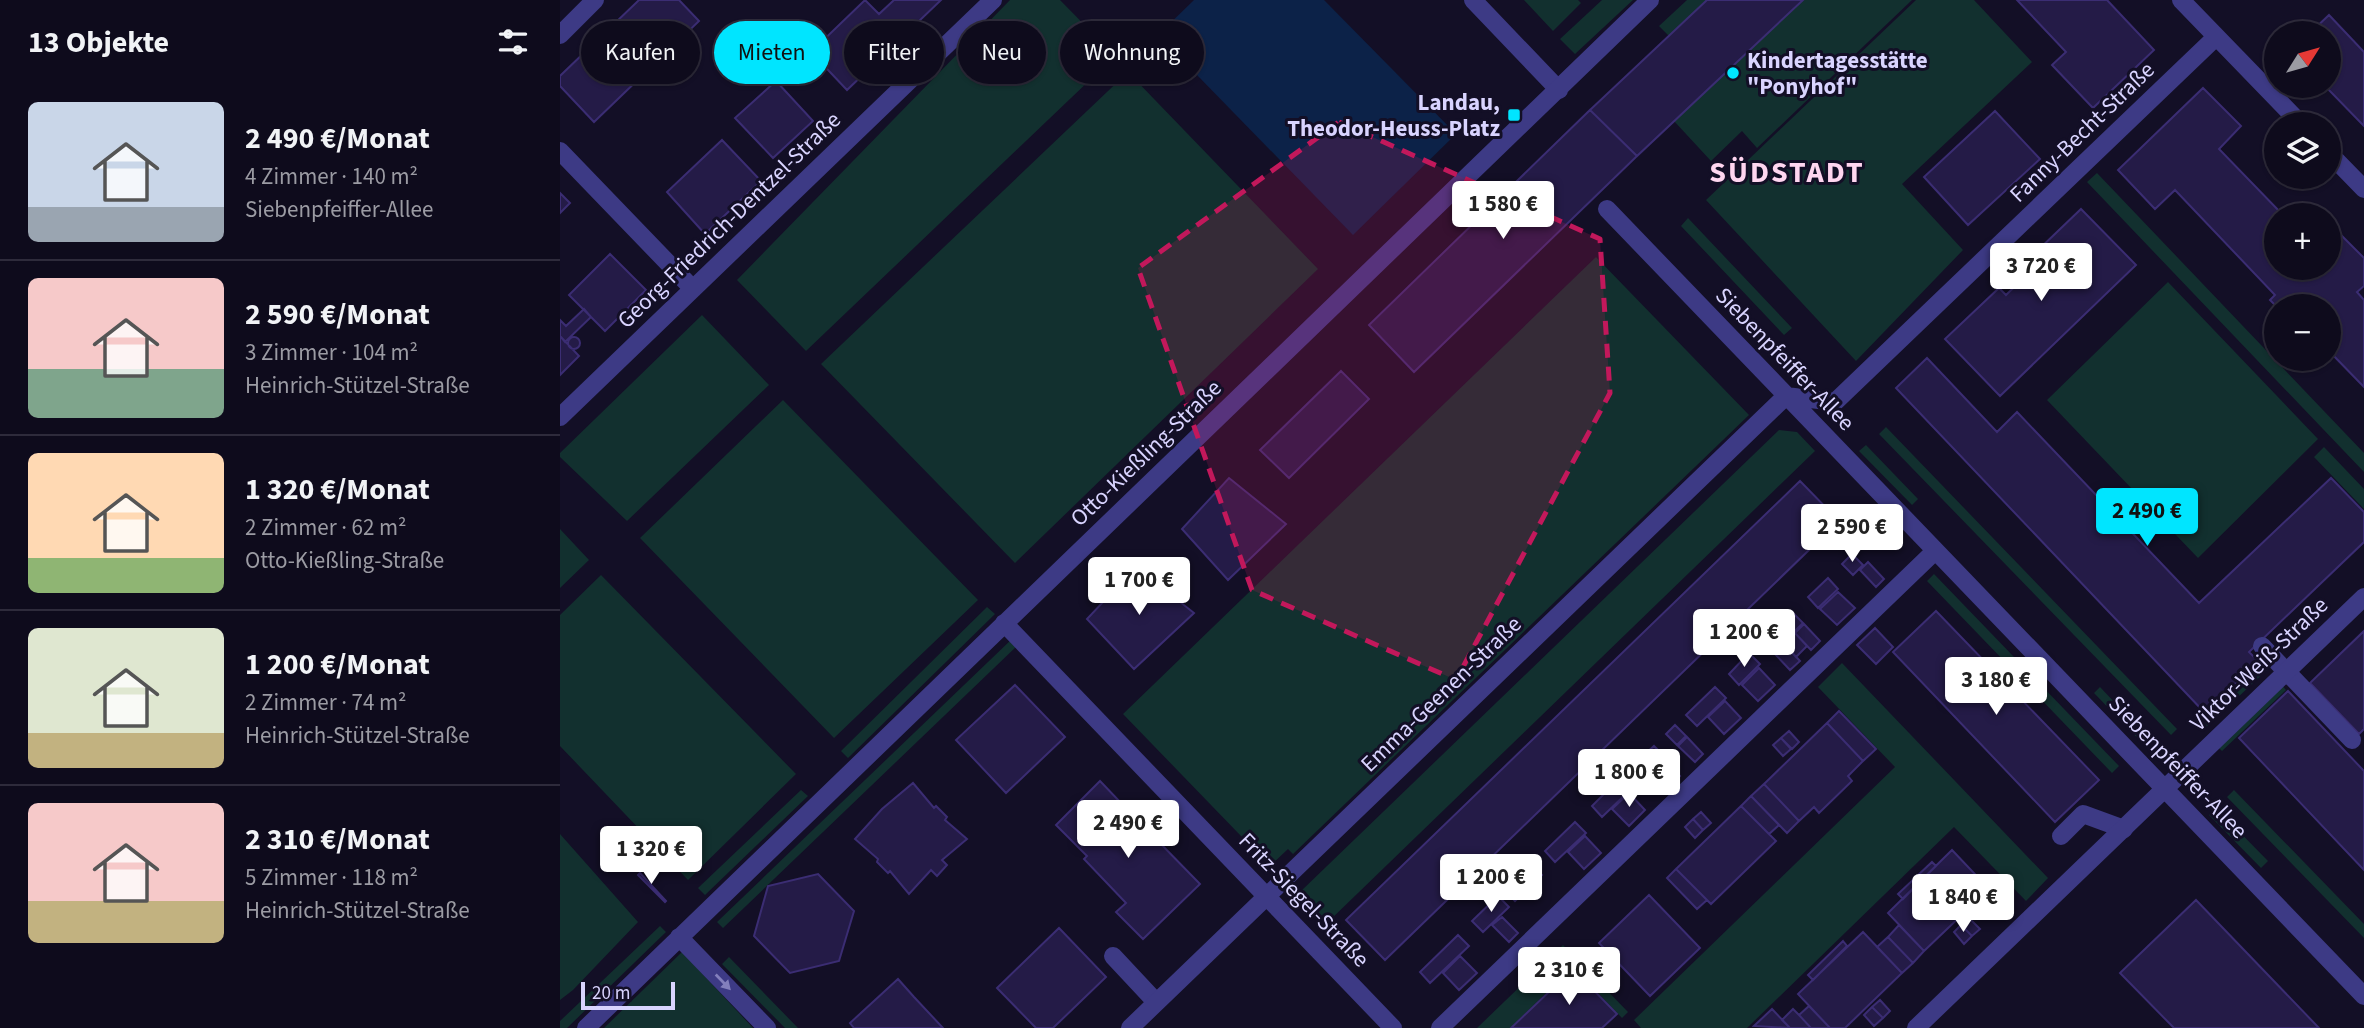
<!DOCTYPE html>
<html lang="de">
<head>
<meta charset="utf-8">
<style>
  body { margin:0; font-family:"Source Sans 3",sans-serif; background:#1c1929; color:#f1f3f6; height:100vh; display:flex; flex-direction:column; font-size:26px; white-space:nowrap }
  * { box-sizing:border-box; margin:0 }
  p { font-size:23px; color:#9b9ba3 }
  .icon { flex:none; width:38px; height:38px; fill:none; stroke:currentColor; stroke-width:2; stroke-linecap:round; stroke-linejoin:round }
  .map { position:relative; flex:1; overflow:hidden }
  .side { display:flex; flex-direction:column; background:#0e0b1c; width:560px }
  .side>* { flex:none }
  .banner { position:absolute; left:21px; top:21px; width:665px; height:63px; display:flex; gap:14px }
  .needle { width:46px; rotate:53deg }
  .fabs { position:absolute; left:1704px; top:21px; display:grid; gap:14px }
  .fabs a { display:grid; place-items:center; width:77px; height:77px; border-radius:50%; background:#0e0b1c; box-shadow:0 2px 5px #0004,0 0 0 2px #2e2b3b; font-size:35px }
  .scale { position:absolute; left:21px; bottom:18px; width:94px; box-sizing:border-box; padding-left:7px; border:4px solid #d9d4ff; border-top:0; font-size:19px; line-height:24px; white-space:nowrap; color:#d9d4ff; -webkit-text-stroke:5px #130f26; paint-order:stroke }
  .price { position:absolute; translate:-50% -60px; padding:0 16px; border-radius:7px; background:#fff; color:#222; font-size:23px; line-height:46px; filter:drop-shadow(0 2px 4px #0008) }
  .price::after { content:''; position:absolute; left:50%; top:42px; width:21px; height:16px; margin-left:-10px; background:inherit; clip-path:polygon(0 0,100% 0,50% 100%) }
  .price.current { background:#00e5ff; color:#111 }
  ul { padding:0; list-style:none }
  li { display:flex; align-items:center; gap:21px; height:175px; padding:0 28px }
  li+li { border-top:2px solid #2e2b3b }
  li span { display:grid; place-items:center; flex:none; width:196px; height:140px; border-radius:10px; color:#555 }
  li>.icon { margin-inline-start:auto }
  span .icon { width:84px; height:84px; fill:#fffc; stroke-width:1 }
  li b { font-size:30px }
  h2 { display:flex; justify-content:space-between; align-items:center; height:84px; padding:0 28px; font-size:30px }
  .pill { padding:0 24px; border-radius:32px; background:#0e0b1c; box-shadow:0 2px 5px #0004,0 0 0 2px #2e2b3b; font-size:24px; line-height:63px }
  .pill.current { background:#00e5ff; color:#111 }
  main { display:flex; flex:1; min-height:0 }
  .map>svg:first-child { display:block }
  .green { fill:#12302f }
  .water { fill:#0c2248 }
  .building { fill:#241b47; stroke:#3b2d73; stroke-width:2 }
  .lines { fill:none; stroke-linecap:round; stroke-linejoin:round }
  .service { stroke:#3d3a85; stroke-width:18 }
  .minor { stroke:#3d3a85; stroke-width:18 }
  .oneway { fill:#837fbc }
  .marked { fill:#c2185b; fill-opacity:0.2; stroke:#c2185b; stroke-width:5; stroke-dasharray:14 9; stroke-linejoin:round }
  .poi-dot { fill:#00e5ff; stroke:#130f26; stroke-width:2.5 }
  .labels { text-anchor:middle; dominant-baseline:central; stroke-width:6; stroke-linejoin:round; paint-order:stroke }
  .poi-label { font-size:23px; font-weight:bold; fill:#d9d4ff; stroke:#130f26; text-anchor:start }
  .street-label { font-size:23px; fill:#d9d4ff; stroke:#130f26 }
  .district-label { font-size:30px; font-weight:bold; letter-spacing:2px; fill:#ffd6f0; stroke:#130f26 }
</style>
</head>
<body>
<main>
<section class="side">
<h2>13 Objekte<svg class="icon" aria-label="filters" viewBox="0 0 24 24"><path d="M4 7h16M4 17h16"/><circle cx="9" cy="7" r="2"/><circle cx="15" cy="17" r="2"/></svg></h2>
<ul>
<li><span style="background:linear-gradient(#c9d6e8 75%,#9aa5b1 0)"><svg class="icon" aria-label="home" viewBox="0 0 24 24"><path d="M3 11l9-7 9 7M6 9v11h12V9"/></svg></span><div><b>2 490 €/Monat</b><p>4 Zimmer · 140 m²</p><p>Siebenpfeiffer-Allee</p></div></li>
<li><span style="background:linear-gradient(#f6c9c9 65%,#7fa58c 0)"><svg class="icon" aria-label="home" viewBox="0 0 24 24"><path d="M3 11l9-7 9 7M6 9v11h12V9"/></svg></span><div><b>2 590 €/Monat</b><p>3 Zimmer · 104 m²</p><p>Heinrich-Stützel-Straße</p></div></li>
<li><span style="background:linear-gradient(#ffd9b3 75%,#8fb573 0)"><svg class="icon" aria-label="home" viewBox="0 0 24 24"><path d="M3 11l9-7 9 7M6 9v11h12V9"/></svg></span><div><b>1 320 €/Monat</b><p>2 Zimmer · 62 m²</p><p>Otto-Kießling-Straße</p></div></li>
<li><span style="background:linear-gradient(#dfe7d0 75%,#c2b280 0)"><svg class="icon" aria-label="home" viewBox="0 0 24 24"><path d="M3 11l9-7 9 7M6 9v11h12V9"/></svg></span><div><b>1 200 €/Monat</b><p>2 Zimmer · 74 m²</p><p>Heinrich-Stützel-Straße</p></div></li>
<li><span style="background:linear-gradient(#f6c9c9 70%,#c2b280 0)"><svg class="icon" aria-label="home" viewBox="0 0 24 24"><path d="M3 11l9-7 9 7M6 9v11h12V9"/></svg></span><div><b>2 310 €/Monat</b><p>5 Zimmer · 118 m²</p><p>Heinrich-Stützel-Straße</p></div></li>
</ul>
</section>
<div class="map">
<svg width="1804" height="1028" viewBox="0 0 1804 1028">
  <rect width="100%" height="100%" fill="#130f26"/>
  <path class="green" d="M450 0H500L555 56 246 351 177 280Z
    M964 0H1018L1021 3 993 31Z
    M1042 0H1073L1015 54 1000 39Z
    M1127 0H1147L1109 36 1099 26Z
    M1243 0H1352L1197 148 1182 131 1151 161 1114 121Z
    M1356 0H1414L1472 62 1342 184 1403 250 1296 361 1146 200Z
    M568 72 758 269 455 563 261 364Z
    M1537 173 1804 453V472L1527 182Z
    M1128 218 1232 328 1224 335 1121 226Z
    M1036 257 1189 415 733 854 728 849 710 866 563 714Z
    M1608 282 1758 439 1638 558 1487 400Z
    M142 315 209 385 67 521 0 457V453Z
    M223 400 418 600 274 738 80 538Z
    M1326 427 1617 729 1611 735 1319 434Z
    M1219 430 1237 432 1255 451 767 923 739 893Z
    M1306 445 1358 499 1352 505 1299 451Z
    M1764 447 1804 489V509L1754 457Z
    M0 529 29 560 0 588Z
    M1374 574 1559 766 1552 773 1367 581Z
    M41 575 236 774 128 880 0 746V615Z
    M427 607 435 614 288 758 281 751Z
    M453 638 459 644 163 928 157 922Z
    M1282 663 1488 878 1466 901 1394 827 1187 1028H1081L1074 1020 1335 767 1258 687Z
    M1701 664 1707 670 1642 731 1636 725Z
    M1721 684 1726 690 1662 751 1657 746Z
    M1540 687 1597 747 1591 752 1534 693Z
    M241 790 248 796 145 895 138 888Z
    M1674 790 1804 924V938L1667 797Z
    M1656 808 1708 861 1701 868 1649 815Z
    M0 834 78 922 13 990 0 1000Z
    M100 926 106 932 7 1028H0V1021Z
    M1003 945 1068 1012 1062 1018 1013 967 950 1028H917Z
    M122 952 193 1028H44Z
    M169 957 238 1028H225L162 964Z"/>
  <path class="water" d="M634 0H764L896 134 793 235 598 35Z"/>
  <path class="building" d="M79 0H119L139 21 34 122 0 86V76Z
    M305 0 319 14 334 0H381L287 90 251 52Z
    M1147 0H1243L1077 156 1030 110Z
    M1457 0H1547L1594 50 1533 108 1492 65 1506 52Z
    M1769 15 1804 52V126L1765 86H1769V33H1750Z
    M216 81 253 121 213 158 175 118Z
    M1643 88 1681 126 1659 149 1723 215H1717V268H1769V237L1776 230 1804 258V286L1797 292 1804 300V387L1769 351V306L1717 307 1710 300 1715 295 1615 190 1595 209 1558 170Z
    M1030 110 1077 156 854 372 809 325Z
    M1435 111 1480 159 1408 225 1364 177Z
    M162 140 201 181 145 234 107 192Z
    M0 193 10 203 0 213Z
    M1521 209 1576 265 1440 396 1385 339 1439 288 1446 295 1479 263 1472 256Z
    M50 254 86 290 45 331 9 295Z
    M24 309 31 317 5 342 0 336V320L6 326Z
    M0 336 19 356 0 375Z
    M8 343a6 6 0 1 1 12 0a6 6 0 1 1-12 0Z
    M1367 358 1437 432 1457 412 1639 603 1771 478 1804 512V542L1689 652 1699 662 1645 713 1336 388Z
    M781 371 809 399 729 478 700 450Z
    M669 478 726 524 668 580 622 529Z
    M1240 481 1279 521 825 960 786 920Z
    M1292 554 1303 565 1293 575 1282 564Z
    M1308 562 1324 579 1316 587 1300 570Z
    M576 567 634 613 574 669 527 619Z
    M1268 578 1278 589 1258 608 1248 597Z
    M1278 592 1295 608 1277 625 1260 609Z
    M1376 611 1539 780 1495 822 1333 652Z
    M1232 612 1243 623 1213 652 1202 641Z
    M1244 624 1260 641 1251 650 1235 633Z
    M1315 628 1333 647 1316 664 1297 645Z
    M1804 631V729L1799 734 1750 683Z
    M1235 633 1247 646 1236 657 1224 644Z
    M1224 644 1240 661 1230 670 1214 653Z
    M1189 653 1200 664 1179 685 1169 674Z
    M1199 668 1215 685 1198 701 1182 685Z
    M455 685 505 737 446 793 396 740Z
    M1155 687 1166 698 1137 726 1126 715Z
    M1728 691 1804 771V870L1679 738Z
    M1165 701 1181 718 1164 734 1148 717Z
    M1279 711 1316 749 1303 761 1267 723Z
    M1267 723 1303 761 1288 776 1292 781 1259 813 1254 807 1239 821 1204 784Z
    M1115 725 1126 736 1117 745 1106 734Z
    M1229 731 1239 742 1232 749 1221 738Z
    M1127 737 1143 754 1135 762 1118 746Z
    M1221 738 1231 749 1223 756 1213 745Z
    M1094 746 1105 757 1084 776 1073 765Z
    M1104 760 1120 776 1103 793 1087 776Z
    M1059 779 1070 790 1042 817 1032 806Z
    M540 781 584 827 579 833 591 844 596 839 640 884 583 939 556 912 566 903 524 859 527 856 496 825Z
    M353 783 374 808 376 806 387 817 385 820 407 839 382 860 387 865 377 876 371 870 349 894 330 871 328 873 317 862 318 859 295 839 322 809Z
    M1204 784 1239 821 1227 833 1191 796Z
    M1069 793 1085 810 1069 826 1052 809Z
    M1191 796 1219 825 1209 834 1181 806Z
    M1181 806 1216 841 1151 904 1116 869Z
    M1141 812 1151 823 1143 830 1133 819Z
    M1133 819 1143 830 1135 838 1125 827Z
    M1015 822 1026 833 995 862 985 851Z
    M1025 836 1041 853 1024 869 1008 852Z
    M1392 850 1429 889 1364 951 1328 913Z
    M1372 862 1376 866 1343 899 1338 894Z
    M972 865 982 875 955 901 946 891Z
    M1116 869 1147 900 1137 909 1107 878Z
    M80 873 106 901 105 902 78 875Z
    M258 874 294 911 279 961 230 973 194 936 208 886Z
    M1089 895 1140 948 1090 996 1039 943Z
    M938 896 949 907 923 932 912 921Z
    M1636 900 1759 1028H1614L1560 973Z
    M942 917 958 933 949 942 932 925Z
    M1409 918 1420 929 1412 936 1401 925Z
    M1339 925 1364 951 1353 963 1328 937Z
    M1401 925 1412 936 1404 944 1394 932Z
    M499 928 546 977 493 1028H476L437 988Z
    M1303 932 1342 973 1285 1028H1270L1238 994Z
    M898 935 909 946 870 983 860 972Z
    M1328 937 1353 963 1342 973 1317 947Z
    M1283 941 1287 946 1253 980 1248 975Z
    M900 956 917 973 899 990 883 973Z
    M1013 969 1057 1014 1042 1028H951Z
    M338 979 354 997 383 1028H294L290 1023Z
    M1320 1000 1330 1011 1323 1018 1312 1007Z
    M1249 1006 1270 1028H1251L1239 1015Z
    M1312 1007 1323 1018 1314 1026 1304 1015Z
    M1212 1009 1229 1027V1028L1194 1026Z
    M1233 1009 1239 1015 1251 1028H1230L1222 1020Z"/>
  <g class="lines">
    <path class="service" d="M913 0 999 90
      M1702 646 1792 740
      M1501 836 1523 814 1564 829
      M553 956 596 1002"/>
    <path class="minor" d="M1621 0 1741 124
      M0 35 35 0
      M0 151 133 289
      M1769 153 1804 189
      M1047 209 1804 996
      M0 417 433 0
      M444 623 833 1028
      M119 937 207 1028
      M26 1028 1090 0
      M570 1028 1226 396 1275 402 1656 37
      M880 1028 1375 551
      M1356 1028 1804 597"/>
  </g>
  <defs><path id="oneway-solid" d="M-6-.8H1V-3.2L6.5 0L1 3.2V.8H-6Z" transform="scale(1.75)"/></defs>
  <use class="oneway" href="#oneway-solid" transform="translate(163 982) rotate(46)"/>
  <path class="marked" d="M779 122 1040 239 1050 393 896 680 692 590 578 268Z"/>
  <g class="poi-dot">
    <circle cx="1173" cy="73" r="7"/>
    <rect x="947" y="108" width="14" height="14" rx="3.5"/>
  </g>
  <g class="labels">
    <g class="poi-label">
      <text x="1187" y="60">Kindertagesstätte<tspan x="1187" dy="26">"Ponyhof"</tspan></text>
      <text x="940" y="102" text-anchor="end">Landau,<tspan x="940" dy="26">Theodor-Heuss-Platz</tspan></text>
    </g>
    <g class="street-label">
      <text transform="translate(1522 132) rotate(-44)">Fanny-Becht-Straße</text>
      <text transform="translate(169 220) rotate(-44)">Georg-Friedrich-Dentzel-Straße</text>
      <text transform="translate(1225 359) rotate(46)">Siebenpfeiffer-Allee</text>
      <text transform="translate(586 453) rotate(-44)">Otto-Kießling-Straße</text>
      <text transform="translate(1699 664) rotate(-44)">Viktor-Weiß-Straße</text>
      <text transform="translate(881 694) rotate(-44)">Emma-Geenen-Straße</text>
      <text transform="translate(1618 767) rotate(46)">Siebenpfeiffer-Allee</text>
      <text transform="translate(744 900) rotate(46)">Fritz-Siegel-Straße</text>
    </g>
    <g class="district-label">
      <text x="1227" y="172">SÜDSTADT</text>
    </g>
  </g>
</svg>
<div class="fabs">
<a><svg class="needle" viewBox="-14 -14 28 28"><path d="M0-13l5 13h-10z" fill="#e53935"/><path d="M0 13l5-13h-10z" fill="#9b9ba3"/></svg></a>
<a><svg class="icon" aria-label="layers" viewBox="0 0 24 24"><path d="M12 4l9 5-9 5-9-5zM3 14l9 5 9-5"/></svg></a>
<a>+</a>
<a>−</a>
</div>
<div class="scale">20 m</div>
<b class="price" style="left:943px;top:241px">1 580 €</b>
<b class="price" style="left:1481px;top:303px">3 720 €</b>
<b class="price current" style="left:1587px;top:548px">2 490 €</b>
<b class="price" style="left:1292px;top:564px">2 590 €</b>
<b class="price" style="left:579px;top:617px">1 700 €</b>
<b class="price" style="left:1184px;top:669px">1 200 €</b>
<b class="price" style="left:1436px;top:717px">3 180 €</b>
<b class="price" style="left:1069px;top:809px">1 800 €</b>
<b class="price" style="left:568px;top:860px">2 490 €</b>
<b class="price" style="left:91px;top:886px">1 320 €</b>
<b class="price" style="left:931px;top:914px">1 200 €</b>
<b class="price" style="left:1403px;top:934px">1 840 €</b>
<b class="price" style="left:1009px;top:1007px">2 310 €</b>
<div class="banner">
<a class="pill">Kaufen</a>
<a class="pill current">Mieten</a>
<a class="pill">Filter</a>
<a class="pill">Neu</a>
<a class="pill">Wohnung</a>
</div>
</div>
</main>
</body>
</html>
